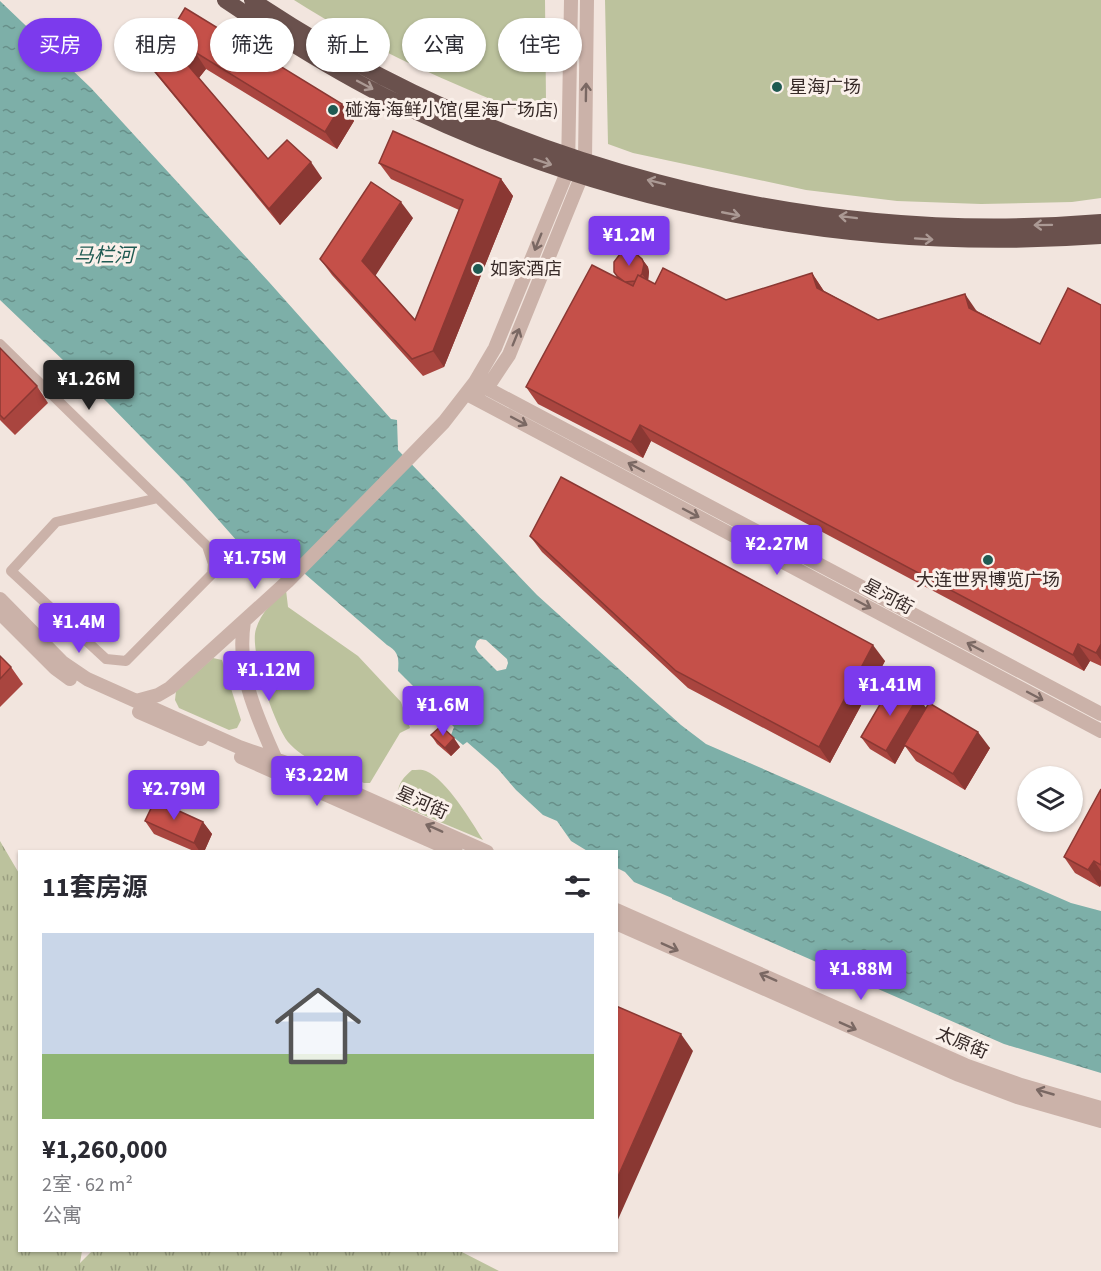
<!DOCTYPE html>
<html lang="zh">
<head>
<meta charset="utf-8">
<style>
  body { margin:0; font-family:"Source Sans 3","Noto Sans SC",sans-serif; background:#f7f7f7; color:#2b2b33; height:100vh; display:flex; flex-direction:column; font-size:22px; white-space:nowrap }
  * { box-sizing:border-box; margin:0 }
  p { font-size:20px; color:#7c7c81 }
  .icon { flex:none; width:33px; height:33px; fill:none; stroke:currentColor; stroke-width:2; stroke-linecap:round; stroke-linejoin:round }
  .map { position:relative; flex:1; overflow:hidden }
  .drawer { position:absolute; left:18px; top:850px; width:600px; height:402px; display:flex; flex-direction:column; background:#fff; border-radius:0px; box-shadow:0 2px 4px #0004 }
  .drawer>* { flex:none }
  .banner { position:absolute; left:18px; top:18px; width:600px; height:54px; display:flex; gap:12px }
  .buttons { position:absolute; left:1017px; top:766px; display:grid; gap:12px }
  .buttons a { display:grid; place-items:center; width:66px; height:66px; border-radius:50%; background:#fff; box-shadow:0 2px 4px #0004; font-size:30px }
  .price { position:absolute; translate:-50% -51px; padding:0 14px; border-radius:6px; background:#7c3aed; color:#fff; font-size:20px; line-height:39px; filter:drop-shadow(0 2px 3px #0008) }
  .price::after { content:''; position:absolute; left:50%; top:36px; width:18px; height:14px; margin-left:-9px; background:inherit; clip-path:polygon(0 0,100% 0,50% 100%) }
  .price.current { background:#222; color:#fff }
  ul { padding:0; list-style:none }
  li { display:grid; align-content:center; gap:12px; height:318px; padding:0 24px }
  li span { display:grid; place-items:center; height:186px; border-radius:0px; color:#555 }
  li>.icon { margin-inline-start:auto }
  span .icon { width:108px; height:108px; fill:#fffc; stroke-width:1 }
  li b { font-size:26px }
  h2 { display:flex; justify-content:space-between; align-items:center; height:72px; padding:0 24px; font-size:26px }
  .pill { padding:0 21px; border-radius:27px; background:#fff; box-shadow:0 2px 4px #0004; font-size:21px; line-height:54px }
  .pill.current { background:#7c3aed; color:#fff }
  .map>svg:first-child { display:block }
  .grass { fill:#bcc29d }
  .park { fill:url(#park-tufts) }
  .water { fill:url(#water-ripples); fill-rule:evenodd }
  .lines { fill:none; stroke-linecap:round; stroke-linejoin:round }
  .minor { stroke:#cbb2a9; stroke-width:10 }
  .tertiary { stroke:#cbb2a9; stroke-width:14 }
  .trunk { stroke:#6a514d; stroke-width:16 }
  .wall { fill:#a9453f }
  .shaded-wall { fill:#8a3833 }
  .building { fill:#c55049; stroke:#8a3833; stroke-width:1.5 }
  .oneway { stroke:#ab9994 }
  .oneway2 { stroke:#7a6863 }
  .poi-dot { fill:#1f5a52; stroke:#faf0ea; stroke-width:2 }
  .labels { text-anchor:middle; dominant-baseline:central; stroke-width:6; stroke-linejoin:round; paint-order:stroke }
  .poi-label { font-size:18px; fill:#382b29; stroke:#faf0ea; text-anchor:start }
  .street-label { font-size:18px; fill:#382b29; stroke:#faf0ea }
  .water-label { font-size:20px; font-style:italic; fill:#1f5a52; stroke:#faf0ea }
</style>
</head>
<body>
<div class="map">
<svg width="1101" height="1271" viewBox="0 0 1101 1271">
  <defs>
    <pattern id="park-tufts" width="24" height="20" patternUnits="userSpaceOnUse" patternTransform="scale(1.5)"><rect width="24" height="20" fill="#bcc29d"/><path d="M3 7l-1-3M5 7V3M7 7l1-3M15 17l-1-3M17 17v-4M19 17l1-3" fill="none" stroke="#9a9e80"/></pattern>
    <pattern id="water-ripples" width="26" height="14" patternUnits="userSpaceOnUse" patternTransform="scale(1.5)"><rect width="26" height="14" fill="#7dafa8"/><path d="M2 4q2-2 4 0t4 0M15 11q2-2 4 0t4 0" fill="none" stroke="#678f89"/></pattern>
  </defs>
  <rect width="100%" height="100%" fill="#f2e5de"/>
  <path class="grass" d="M294 0H545L546 101 528 114C447 82 367 47 294 0Z
    M605 0H1101V198L1072 202 981 204 897 201 806 190 633 153 608 144Z
    M286 590 288 607 358 656 401 702 410 728 400 733 370 783H364C340 772 306 763 288 742 274 724 249 650 256 629 261 612 274 601 286 590Z
    M213 658 222 660 241 720 237 728 229 730 179 708 175 700 176 691Z
    M412 770C416 770 422 769 426 771 447 780 471 821 483 840L402 806C394 790 399 781 412 770Z"/>
  <path class="park" d="M0 841 20 875V1251H82L80 1263 92 1251H460L499 1271H0Z"/>
  <path class="water" d="M0 1 91 88 269 282 391 419 397 420 398 450 537 595 681 725 706 744 1071 903 1101 911V1073L1004 1044 672 899V898L634 882 625 872 617 868 616 852H589L571 841 557 821 543 815 516 790 498 769 467 742 463 745 451 735 454 727 398 671C399 658 399 652 387 645L290 561 252 558 185 482 107 402 0 300ZM480 639 486 640 507 659 508 663 506 669 497 671 478 652 475 647 477 641Z"/>
  <g class="lines">
    <path class="minor" d="M0 344 207 546 213 564 212 574 126 661 106 659 11 571 56 522 158 498"/>
    <path class="tertiary" d="M475 382 1101 714
      M480 390 487 388 509 355 582 175 585 160 587 0
      M467 394 1101 731
      M0 599 62 662 87 679 239 747 292 765 487 852
      M0 613 55 668 70 679
      M244 621C236 673 256 714 276 760L273 764
      M136 701 158 695 170 688 288 581 411 456 444 422 475 382 495 348 568 170 571 0
      M139 712 201 739
      M241 757 456 852
      M616 910 965 1065 1021 1085 1101 1108
      M616 923 959 1075 1017 1097 1101 1121"/>
    <path class="trunk" d="M225 0C277 35 329 68 384 96 605 207 856 254 1101 236
      M252 0C498 165 805 247 1101 222"/>
  </g>
  <path class="wall" d="M173 28 342 104 354 121 337 149 206 69 199 78 268 159 322 178 280 225 155 73 143 57 160 44Z
    M379 163 501 179 513 196 444 367 423 376 332 275 320 259 413 218 375 275 415 320 459 210 391 179Z
    M642 259 648 267 649 272 648 280 655 284 726 300 812 273 824 291 878 320 976 310 977 311 1040 344 1101 305V666L1090 661 1084 671 651 441 643 458 538 404 526 387 618 278 614 272Z
    M0 348 37 386 48 403 15 435 0 420Z
    M530 536 885 661 830 763 688 688 542 552Z
    M0 656 11 667 23 684 0 707Z
    M918 697 926 708 990 748 965 790 916 761 905 746 895 764 870 749 861 737Z
    M431 735 460 747 451 756 437 744Z
    M1101 789V885L1100 887 1075 873 1064 857Z
    M145 821 203 822 212 834 204 852H196L154 834Z"/>
  <path class="shaded-wall" d="M195 52 206 69 198 79 186 63Z
    M342 104 354 121 337 149 325 132Z
    M311 162 322 178 280 225 269 209Z
    M501 179 513 196 444 367 433 351Z
    M401 202 413 218 374 278 362 261Z
    M642 259 648 267 649 272 648 282 642 274Z
    M812 273 823 290 829 304 817 288Z
    M965 294 976 310 981 324 969 308Z
    M640 425 651 441 643 458 631 442Z
    M1078 644 1090 661 1084 671 1073 655Z
    M1101 644V660L1096 653Z
    M873 645 885 661 830 763 819 747Z
    M918 697 927 709 904 745 905 746 895 764 886 751Z
    M978 732 990 748 965 790 953 774Z
    M454 738 460 747 451 756 445 748Z
    M203 822 212 834 204 852H200L194 843Z
    M1094 861 1101 871V885L1100 887 1088 870Z
    M681 1034 693 1051 616 1224V1181Z"/>
  <path class="building" d="M185 8 342 104 325 132 195 52 186 63 268 159 287 140 311 162 269 209 143 57 160 44 173 28Z
    M393 131 501 179 433 351 412 359 320 259 371 182 401 202 362 261 415 320 463 200 379 163Z
    M624 252H634L642 259 644 264 642 274 640 276 638 275 635 281 625 282 617 276 614 272V262L620 254Z
    M592 265 633 286 638 275 655 284 663 268 726 300 812 273 817 288 878 320 965 294 969 308 1040 344 1068 288 1101 305V644L1096 653 1078 644 1073 655 640 425 631 442 526 387Z
    M0 348 37 386 4 419 0 415Z
    M561 477 873 645 819 747 676 671 530 536Z
    M0 656 11 667 0 679Z
    M893 682 918 697 886 751 861 737Z
    M929 703 978 732 953 774 904 745Z
    M441 726 454 738 445 748 431 735Z
    M1101 789V865L1094 861 1088 870 1064 857Z
    M155 800 203 822 194 843 145 821Z
    M616 1006 681 1034 616 1181Z"/>
  <defs><path id="oneway-shaft" d="M-6 0H5M1.5-3L5.5 0L1.5 3" fill="none" stroke-width="1.6" stroke-linecap="round" stroke-linejoin="round" transform="scale(1.5)"/></defs>
  <g class="oneway">
    <use href="#oneway-shaft" transform="translate(365 85) rotate(28)"/>
    <use href="#oneway-shaft" transform="translate(543 162) rotate(18)"/>
    <use href="#oneway-shaft" transform="translate(656 182) rotate(-166)"/>
    <use href="#oneway-shaft" transform="translate(731 214) rotate(11)"/>
    <use href="#oneway-shaft" transform="translate(848 217) rotate(-173)"/>
    <use href="#oneway-shaft" transform="translate(1043 225) rotate(179)"/>
    <use href="#oneway-shaft" transform="translate(924 239) rotate(4)"/>
  </g>
  <g class="oneway2">
    <use href="#oneway-shaft" transform="translate(586 92) rotate(-89)"/>
    <use href="#oneway-shaft" transform="translate(538 242) rotate(112)"/>
    <use href="#oneway-shaft" transform="translate(516 337) rotate(-68)"/>
    <use href="#oneway-shaft" transform="translate(519 421) rotate(28)"/>
    <use href="#oneway-shaft" transform="translate(636 467) rotate(-152)"/>
    <use href="#oneway-shaft" transform="translate(691 513) rotate(28)"/>
    <use href="#oneway-shaft" transform="translate(863 604) rotate(28)"/>
    <use href="#oneway-shaft" transform="translate(975 647) rotate(-152)"/>
    <use href="#oneway-shaft" transform="translate(1035 696) rotate(28)"/>
    <use href="#oneway-shaft" transform="translate(434 828) rotate(-156)"/>
    <use href="#oneway-shaft" transform="translate(670 947) rotate(24)"/>
    <use href="#oneway-shaft" transform="translate(768 977) rotate(-156)"/>
    <use href="#oneway-shaft" transform="translate(848 1026) rotate(24)"/>
    <use href="#oneway-shaft" transform="translate(1045 1092) rotate(-164)"/>
  </g>
  <g class="poi-dot">
    <circle cx="777" cy="87" r="6"/>
    <circle cx="333" cy="110" r="6"/>
    <circle cx="478" cy="269" r="6"/>
    <circle cx="988" cy="560" r="6"/>
  </g>
  <g class="labels">
    <g class="poi-label">
      <text x="789" y="87">星海广场</text>
      <text x="345" y="110">碰海·海鲜小馆(星海广场店)</text>
      <text x="490" y="269">如家酒店</text>
      <text x="988" y="580" text-anchor="middle">大连世界博览广场</text>
    </g>
    <g class="street-label">
      <text transform="translate(888 597) rotate(28)">星河街</text>
      <text transform="translate(422 803) rotate(24)">星河街</text>
      <text transform="translate(962 1043) rotate(23)">太原街</text>
    </g>
    <g class="water-label">
      <text x="104" y="256">马栏河</text>
    </g>
  </g>
</svg>
<div class="buttons">
<a><svg class="icon" aria-label="layers" viewBox="0 0 24 24"><path d="M12 4l9 5-9 5-9-5zM3 14l9 5 9-5"/></svg></a>
</div>
<b class="price" style="left:629px;top:267px">¥1.2M</b>
<b class="price current" style="left:89px;top:411px">¥1.26M</b>
<b class="price" style="left:777px;top:576px">¥2.27M</b>
<b class="price" style="left:255px;top:590px">¥1.75M</b>
<b class="price" style="left:79px;top:654px">¥1.4M</b>
<b class="price" style="left:269px;top:702px">¥1.12M</b>
<b class="price" style="left:890px;top:717px">¥1.41M</b>
<b class="price" style="left:443px;top:737px">¥1.6M</b>
<b class="price" style="left:317px;top:807px">¥3.22M</b>
<b class="price" style="left:174px;top:821px">¥2.79M</b>
<b class="price" style="left:861px;top:1001px">¥1.88M</b>
<div class="banner">
<a class="pill current">买房</a>
<a class="pill">租房</a>
<a class="pill">筛选</a>
<a class="pill">新上</a>
<a class="pill">公寓</a>
<a class="pill">住宅</a>
</div>
<section class="drawer">
<h2>11套房源<svg class="icon" aria-label="filters" viewBox="0 0 24 24"><path d="M4 7h16M4 17h16"/><circle cx="9" cy="7" r="2"/><circle cx="15" cy="17" r="2"/></svg></h2>
<ul>
<li><span style="background:linear-gradient(#c9d6e8 65%,#8fb573 0)"><svg class="icon" aria-label="home" viewBox="0 0 24 24"><path d="M3 11l9-7 9 7M6 9v11h12V9"/></svg></span><div><b>¥1,260,000</b><p>2室 · 62 m²</p><p>公寓</p></div></li>
</ul>
</section>
</div>
</body>
</html>
